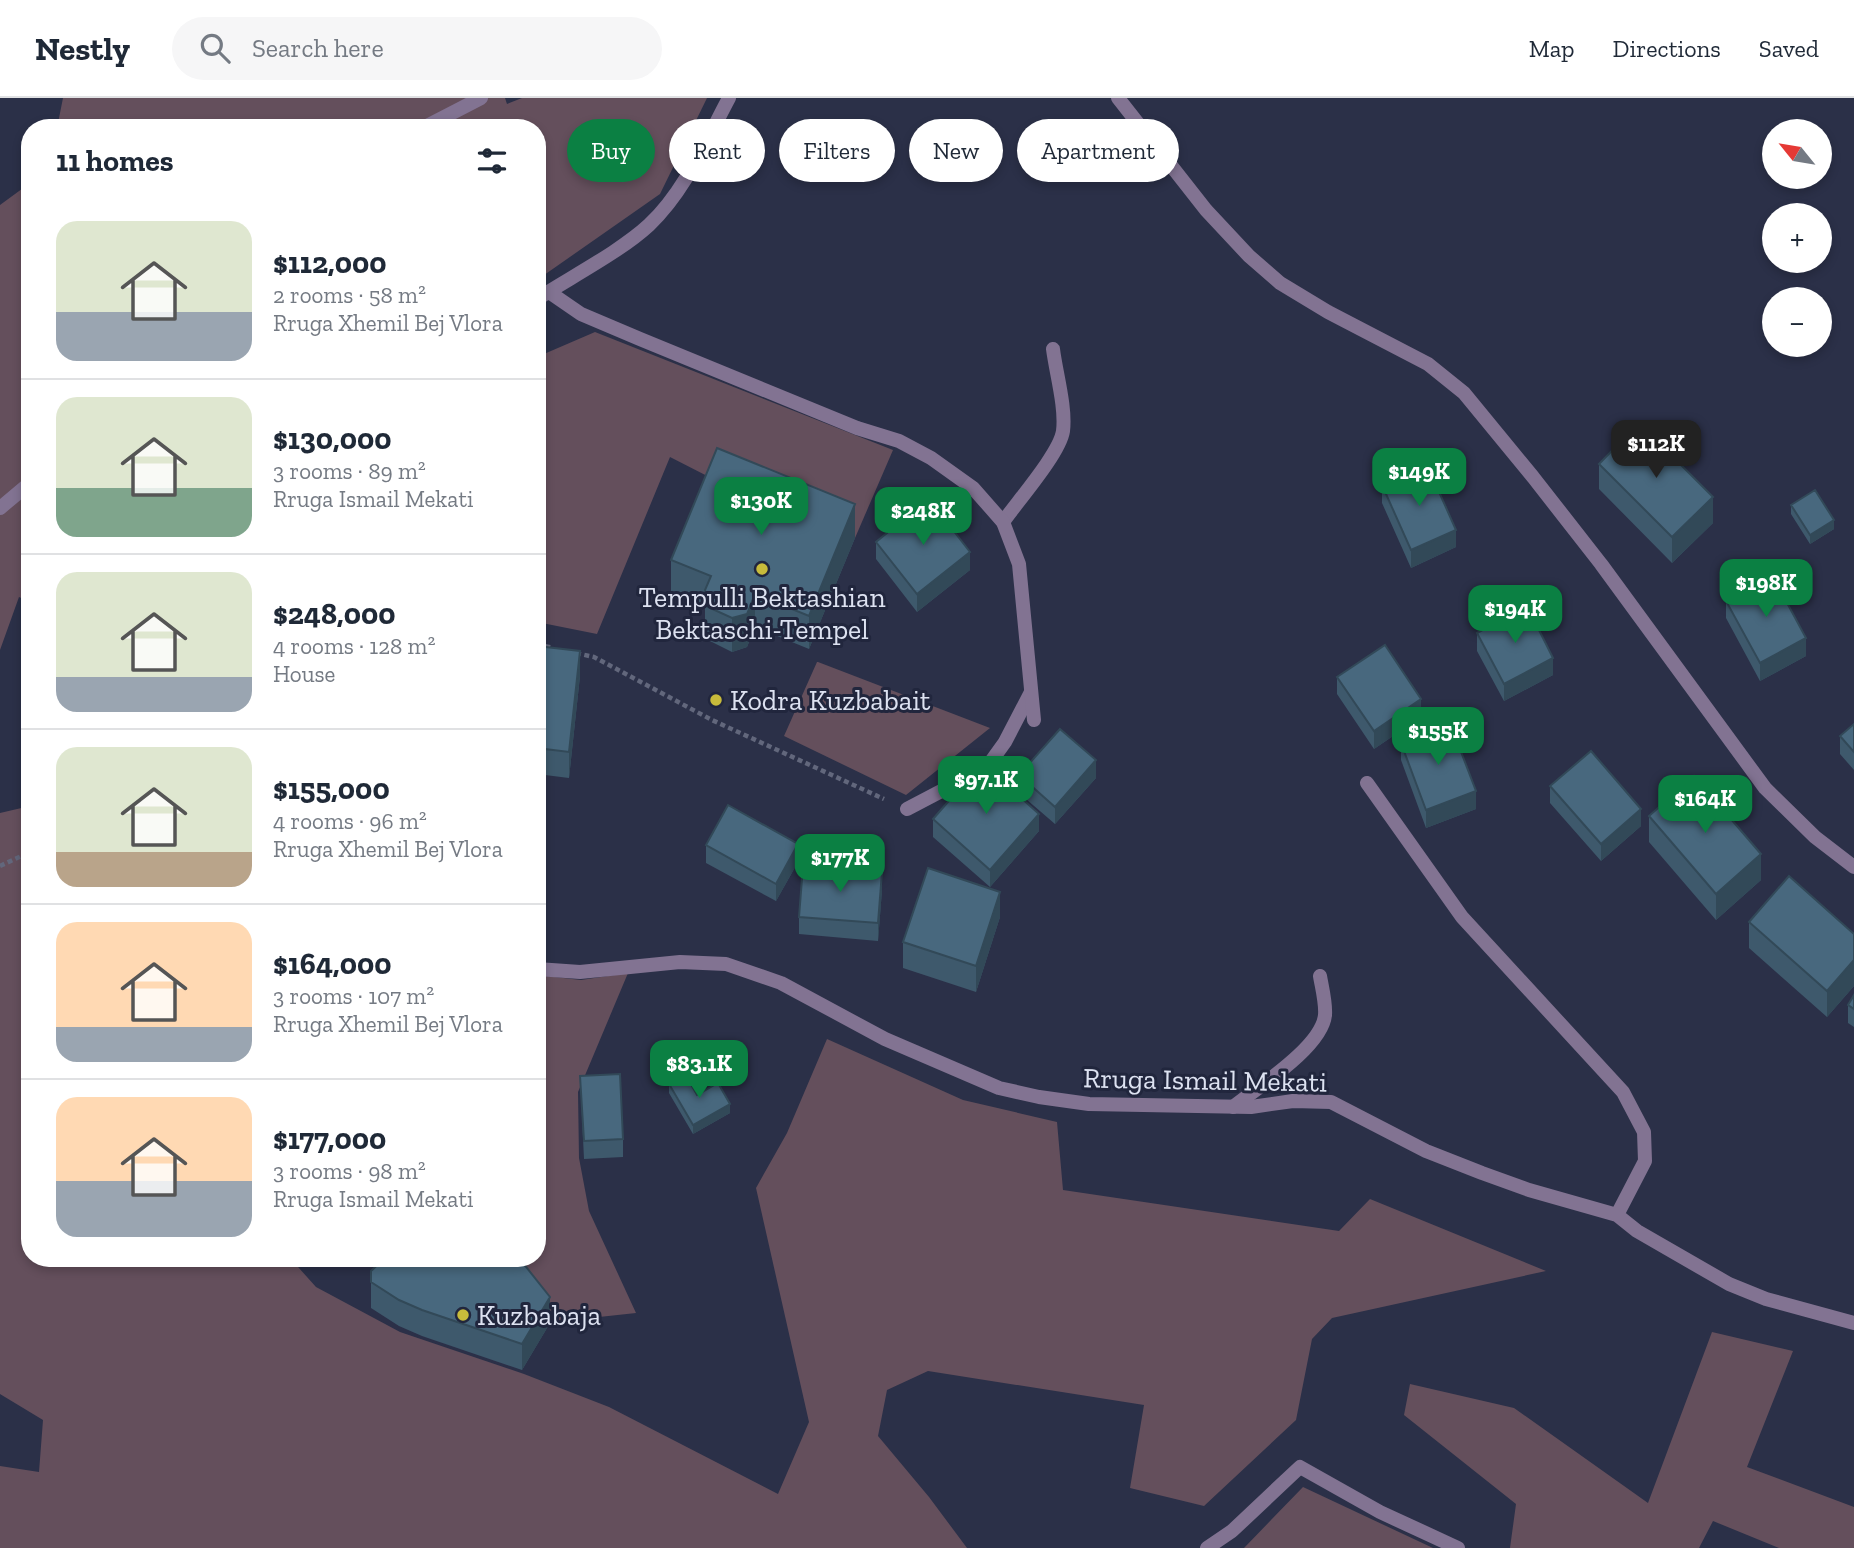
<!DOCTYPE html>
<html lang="en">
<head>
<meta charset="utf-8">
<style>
  body { margin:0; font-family:"Zilla Slab",serif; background:#f6f6f7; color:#1f2937; height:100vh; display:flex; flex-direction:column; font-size:26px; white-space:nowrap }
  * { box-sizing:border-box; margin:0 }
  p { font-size:23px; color:#747a83 }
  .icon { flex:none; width:38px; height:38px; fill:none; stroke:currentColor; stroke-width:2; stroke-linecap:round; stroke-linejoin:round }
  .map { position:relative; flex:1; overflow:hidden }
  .panel { position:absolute; left:21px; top:21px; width:525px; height:1148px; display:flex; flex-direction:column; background:#fff; border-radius:28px; box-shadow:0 4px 10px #0003 }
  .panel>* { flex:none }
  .banner { position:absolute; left:567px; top:21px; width:665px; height:63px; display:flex; gap:14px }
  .needle { width:46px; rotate:300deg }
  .controls { position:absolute; left:1762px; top:21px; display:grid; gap:14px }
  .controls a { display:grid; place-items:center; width:70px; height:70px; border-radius:50%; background:#fff; box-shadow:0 4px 10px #0003; font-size:35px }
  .price { position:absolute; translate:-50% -60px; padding:0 16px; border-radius:14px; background:#0b8043; color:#fff; font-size:23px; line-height:46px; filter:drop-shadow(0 2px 4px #0008) }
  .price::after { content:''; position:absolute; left:50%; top:42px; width:21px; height:16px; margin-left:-10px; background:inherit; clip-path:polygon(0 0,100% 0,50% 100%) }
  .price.current { background:#222; color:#fff }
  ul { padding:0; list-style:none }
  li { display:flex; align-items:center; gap:21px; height:175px; padding:0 35px }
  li+li { border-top:2px solid #e0e1e3 }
  li span { display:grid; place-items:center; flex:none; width:196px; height:140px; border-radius:21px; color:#555 }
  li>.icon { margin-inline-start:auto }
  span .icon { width:84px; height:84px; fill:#fffc; stroke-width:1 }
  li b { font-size:30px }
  h2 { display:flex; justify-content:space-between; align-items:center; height:84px; padding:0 35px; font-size:30px }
  .tag { padding:0 24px; border-radius:32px; background:#fff; box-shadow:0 4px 10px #0003; font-size:24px; line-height:63px }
  .tag.current { background:#0b8043; color:#fff }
  header { display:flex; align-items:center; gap:42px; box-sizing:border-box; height:98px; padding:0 35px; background:#fff; border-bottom:2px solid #e0e1e3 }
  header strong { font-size:33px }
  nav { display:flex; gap:38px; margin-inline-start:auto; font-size:24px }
  .search { width:490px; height:63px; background:#f6f6f7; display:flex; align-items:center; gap:18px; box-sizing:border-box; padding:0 24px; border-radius:38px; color:#747a83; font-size:26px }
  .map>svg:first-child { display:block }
  .green { fill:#644f5c }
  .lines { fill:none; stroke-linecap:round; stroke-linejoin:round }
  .path { stroke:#62677c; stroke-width:4.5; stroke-dasharray:5 3.5; stroke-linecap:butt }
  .lane { stroke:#827392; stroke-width:14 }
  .street { stroke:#827392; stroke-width:14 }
  .wall { fill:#3e596c }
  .shaded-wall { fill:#324958 }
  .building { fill:#48687e; stroke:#324958; stroke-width:2 }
  .poi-dot { fill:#c8bb3b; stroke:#21263d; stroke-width:2.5 }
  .labels { text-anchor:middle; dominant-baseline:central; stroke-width:6; stroke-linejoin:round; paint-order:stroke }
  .poi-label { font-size:28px; fill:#dde2f1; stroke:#21263d; text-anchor:start }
  .street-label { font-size:28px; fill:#dde2f1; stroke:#21263d }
</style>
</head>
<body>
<header>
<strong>Nestly</strong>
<div class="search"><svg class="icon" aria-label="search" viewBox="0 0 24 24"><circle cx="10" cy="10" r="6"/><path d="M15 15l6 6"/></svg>Search here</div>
<nav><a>Map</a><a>Directions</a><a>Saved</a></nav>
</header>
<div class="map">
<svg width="1854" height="1450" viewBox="0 0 1854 1450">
  <rect width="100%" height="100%" fill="#2b3048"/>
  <path class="green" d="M63 0H505L507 6 522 0H707L660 96 537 182V30H57Z
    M30 85V504L19 499 0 552V107Z
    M595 234 893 352 855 440 717 383 670 359 597 536 537 524V259Z
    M817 564H818L990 630 906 697 784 638Z
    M30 708V1160H290L316 1189 400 1234 524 1276 609 1309 778 1396 809 1324 756 1090 787 1035 827 941 963 1002 1057 1024 1063 1092 1339 1133 1370 1101 1546 1173 1332 1220 1312 1241 1296 1322 1204 1408 1130 1390 1144 1307 928 1273 887 1292 878 1338 929 1399 967 1450H0V1368L39 1374 43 1322 0 1296V715Z
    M628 875 578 994 579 1060 589 1113 636 1215 553 1224 506 1160H537V877L581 882Z
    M1712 1234 1793 1253 1747 1369 1854 1409V1450H1779L1713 1423 1699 1450H1510L1516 1406 1404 1317 1410 1286 1514 1310 1648 1405Z
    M1303 1389 1433 1450H1244Z"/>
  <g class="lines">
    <path class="path" d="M537 546 553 550
      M576 555 594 559 712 622 884 701
      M0 768 30 754"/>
    <path class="lane" d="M1003 424C1017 404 1060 355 1063 333 1066 309 1056 275 1053 251
      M907 711 987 669 1005 644 1031 594
      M1233 1009C1258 989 1322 949 1325 917 1326 905 1322 890 1320 878"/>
    <path class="street" d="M1118 0 1206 112 1249 158 1280 185 1328 214 1428 266 1464 295 1533 379 1601 466 1765 690 1815 739 1854 769
      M423 30 481 0
      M549 194 581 216 640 241 857 330 899 343 931 360 973 390 1003 424 1019 466 1034 622
      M537 201C571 179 621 153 649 127 685 93 706 43 729 0
      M0 410 30 385
      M1367 685 1462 819 1623 994 1644 1034 1645 1063 1617 1117
      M537 871 580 874 680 864 726 866 781 885 885 941 999 990 1039 999 1089 1006 1251 1009 1293 1003 1331 1004 1426 1053 1482 1075 1529 1092 1617 1117 1637 1133 1729 1186 1766 1201 1854 1225
      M1207 1450 1232 1433 1300 1369 1380 1414 1458 1450"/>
  </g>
  <path class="wall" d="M1599 366 1713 425 1672 465 1599 391Z
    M1382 387 1456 449 1411 470 1382 405Z
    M1791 407 1834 431 1810 446 1791 416Z
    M855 440 809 551 755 529 747 549 732 554 708 542 705 525V509L671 495V462Z
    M876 444 970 472 917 514 876 461Z
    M1726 503 1806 558 1760 583 1726 520Z
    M1477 535 1553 577 1504 603 1477 553Z
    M537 548 580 578 569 680 537 676Z
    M30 572V622L23 619V593Z
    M1337 579 1421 619 1374 651 1337 596Z
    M1854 626V672L1840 656V638Z
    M1401 645 1476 711 1426 730 1401 662Z
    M1019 677 1096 680 1055 726 1019 695Z
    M1550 688 1641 728 1601 763 1550 705Z
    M1649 718 1761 782 1716 822 1649 744Z
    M933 721 1039 733 990 789 933 739Z
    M706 747 798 764 776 803 706 765Z
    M882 792 878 843 799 836V819Z
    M1000 819 976 894 903 870V844Z
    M1749 824 1854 836V888L1827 919 1749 850Z
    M1854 897V929L1848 925V907Z
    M580 978 623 1041V1059L584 1061Z
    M669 986 697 997 730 1015 693 1036 669 995Z
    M371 1173 550 1225 522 1272 422 1238 399 1228 371 1210Z"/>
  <path class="shaded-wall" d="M1713 399V425L1672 465V439Z
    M855 406V440L809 551V518Z
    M1834 422V431L1810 446V437Z
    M1456 432V449L1411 470V452Z
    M970 454V472L917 514V496Z
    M755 496V529L747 549 732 554V520Z
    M1806 540V558L1760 583V565Z
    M580 553V578L569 680V654Z
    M1553 560V577L1504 603V586Z
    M1421 601V619L1374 651V633Z
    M1096 662V680L1055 726V709Z
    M1476 693V711L1426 730V712Z
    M1641 711V728L1601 763V746Z
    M1039 716V733L990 789V772Z
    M798 746V764L776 803V786Z
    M1761 756V782L1716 822V796Z
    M882 774V792L878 843V825Z
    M1000 794V819L976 894V868Z
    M1854 862V888L1827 919V893Z
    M730 1006V1015L693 1036V1027Z
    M550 1199V1225L522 1272V1246Z"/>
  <path class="building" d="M1639 325 1713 399 1672 439 1599 366Z
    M717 350 855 406 809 518 755 496 747 516 732 520 708 509 705 492 711 478 671 462Z
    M1427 367 1456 432 1411 452 1382 387Z
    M1815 392 1834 422 1810 437 1791 407Z
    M929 401 970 454 917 496 876 444Z
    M1772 477 1806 540 1760 565 1726 503Z
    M1527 508 1553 560 1504 586 1477 535Z
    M1385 547 1421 601 1374 633 1337 579Z
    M537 548 580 553 569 654 537 650Z
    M30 572V596L23 593Z
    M1450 625 1476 693 1426 712 1401 645Z
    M1854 626V654L1840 638Z
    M1060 631 1096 662 1055 709 1019 677Z
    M1591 653 1641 711 1601 746 1550 688Z
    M982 665 1039 716 990 772 933 721Z
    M1694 678 1761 756 1716 796 1649 718Z
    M728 707 798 746 776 786 706 747Z
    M803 768 882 774 878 825 799 819Z
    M928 770 1000 794 976 868 903 844Z
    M1789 778 1854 836V862L1827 893 1749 824Z
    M1854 897V911L1848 907Z
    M620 976 623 1041 584 1043 580 978Z
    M686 977 697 997 718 985 730 1006 693 1027 669 986Z
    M385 1160H519L550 1199 522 1246 422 1212 399 1202 371 1184V1173Z"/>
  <g class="poi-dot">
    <circle cx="762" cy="471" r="7"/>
    <circle cx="716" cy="602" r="7"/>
    <circle cx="463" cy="1217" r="7"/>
  </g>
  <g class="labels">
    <g class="poi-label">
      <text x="762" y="499" text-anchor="middle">Tempulli Bektashian<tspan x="762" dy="32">Bektaschi-Tempel</tspan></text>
      <text x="730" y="602">Kodra Kuzbabait</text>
      <text x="477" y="1217">Kuzbabaja</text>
    </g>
    <g class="street-label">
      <text transform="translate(1205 982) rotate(1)">Rruga Ismail Mekati</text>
    </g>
  </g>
</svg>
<div class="controls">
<a><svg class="needle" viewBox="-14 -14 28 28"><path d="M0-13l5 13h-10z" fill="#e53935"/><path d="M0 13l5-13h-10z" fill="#747a83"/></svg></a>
<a>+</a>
<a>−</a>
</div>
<b class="price current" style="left:1656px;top:382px">$112K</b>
<b class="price" style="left:1419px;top:410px">$149K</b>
<b class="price" style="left:761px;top:439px">$130K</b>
<b class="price" style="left:923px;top:449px">$248K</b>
<b class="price" style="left:1766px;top:521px">$198K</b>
<b class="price" style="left:1515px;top:547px">$194K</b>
<b class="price" style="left:1438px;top:669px">$155K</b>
<b class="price" style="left:986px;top:718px">$97.1K</b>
<b class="price" style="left:1705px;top:737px">$164K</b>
<b class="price" style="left:840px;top:796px">$177K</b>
<b class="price" style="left:699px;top:1002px">$83.1K</b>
<div class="banner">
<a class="tag current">Buy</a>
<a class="tag">Rent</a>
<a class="tag">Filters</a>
<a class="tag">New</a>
<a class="tag">Apartment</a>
</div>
<section class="panel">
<h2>11 homes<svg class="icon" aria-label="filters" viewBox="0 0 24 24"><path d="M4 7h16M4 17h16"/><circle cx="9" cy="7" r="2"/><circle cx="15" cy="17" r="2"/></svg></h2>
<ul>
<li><span style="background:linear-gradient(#dfe7d0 65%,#9aa5b1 0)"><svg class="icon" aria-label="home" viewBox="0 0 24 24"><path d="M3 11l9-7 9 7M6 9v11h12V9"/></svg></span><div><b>$112,000</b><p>2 rooms · 58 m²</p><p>Rruga Xhemil Bej Vlora</p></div></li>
<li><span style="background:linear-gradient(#dfe7d0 65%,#7fa58c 0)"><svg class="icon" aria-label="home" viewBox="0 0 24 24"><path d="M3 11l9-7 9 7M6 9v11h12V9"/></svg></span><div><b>$130,000</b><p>3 rooms · 89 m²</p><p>Rruga Ismail Mekati</p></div></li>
<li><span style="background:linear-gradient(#dfe7d0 75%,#9aa5b1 0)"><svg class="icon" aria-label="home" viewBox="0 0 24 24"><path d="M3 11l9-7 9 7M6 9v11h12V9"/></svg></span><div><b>$248,000</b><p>4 rooms · 128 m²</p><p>House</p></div></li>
<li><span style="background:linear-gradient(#dfe7d0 75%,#b9a48a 0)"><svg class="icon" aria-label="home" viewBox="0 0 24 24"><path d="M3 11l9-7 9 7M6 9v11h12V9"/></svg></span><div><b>$155,000</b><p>4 rooms · 96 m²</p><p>Rruga Xhemil Bej Vlora</p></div></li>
<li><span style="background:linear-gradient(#ffd9b3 75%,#9aa5b1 0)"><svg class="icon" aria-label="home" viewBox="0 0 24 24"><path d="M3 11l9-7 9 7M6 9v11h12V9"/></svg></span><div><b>$164,000</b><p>3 rooms · 107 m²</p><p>Rruga Xhemil Bej Vlora</p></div></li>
<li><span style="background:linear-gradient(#ffd9b3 60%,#9aa5b1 0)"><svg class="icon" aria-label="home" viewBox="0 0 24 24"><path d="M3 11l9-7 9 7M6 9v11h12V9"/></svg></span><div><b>$177,000</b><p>3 rooms · 98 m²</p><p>Rruga Ismail Mekati</p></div></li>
</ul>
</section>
</div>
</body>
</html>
